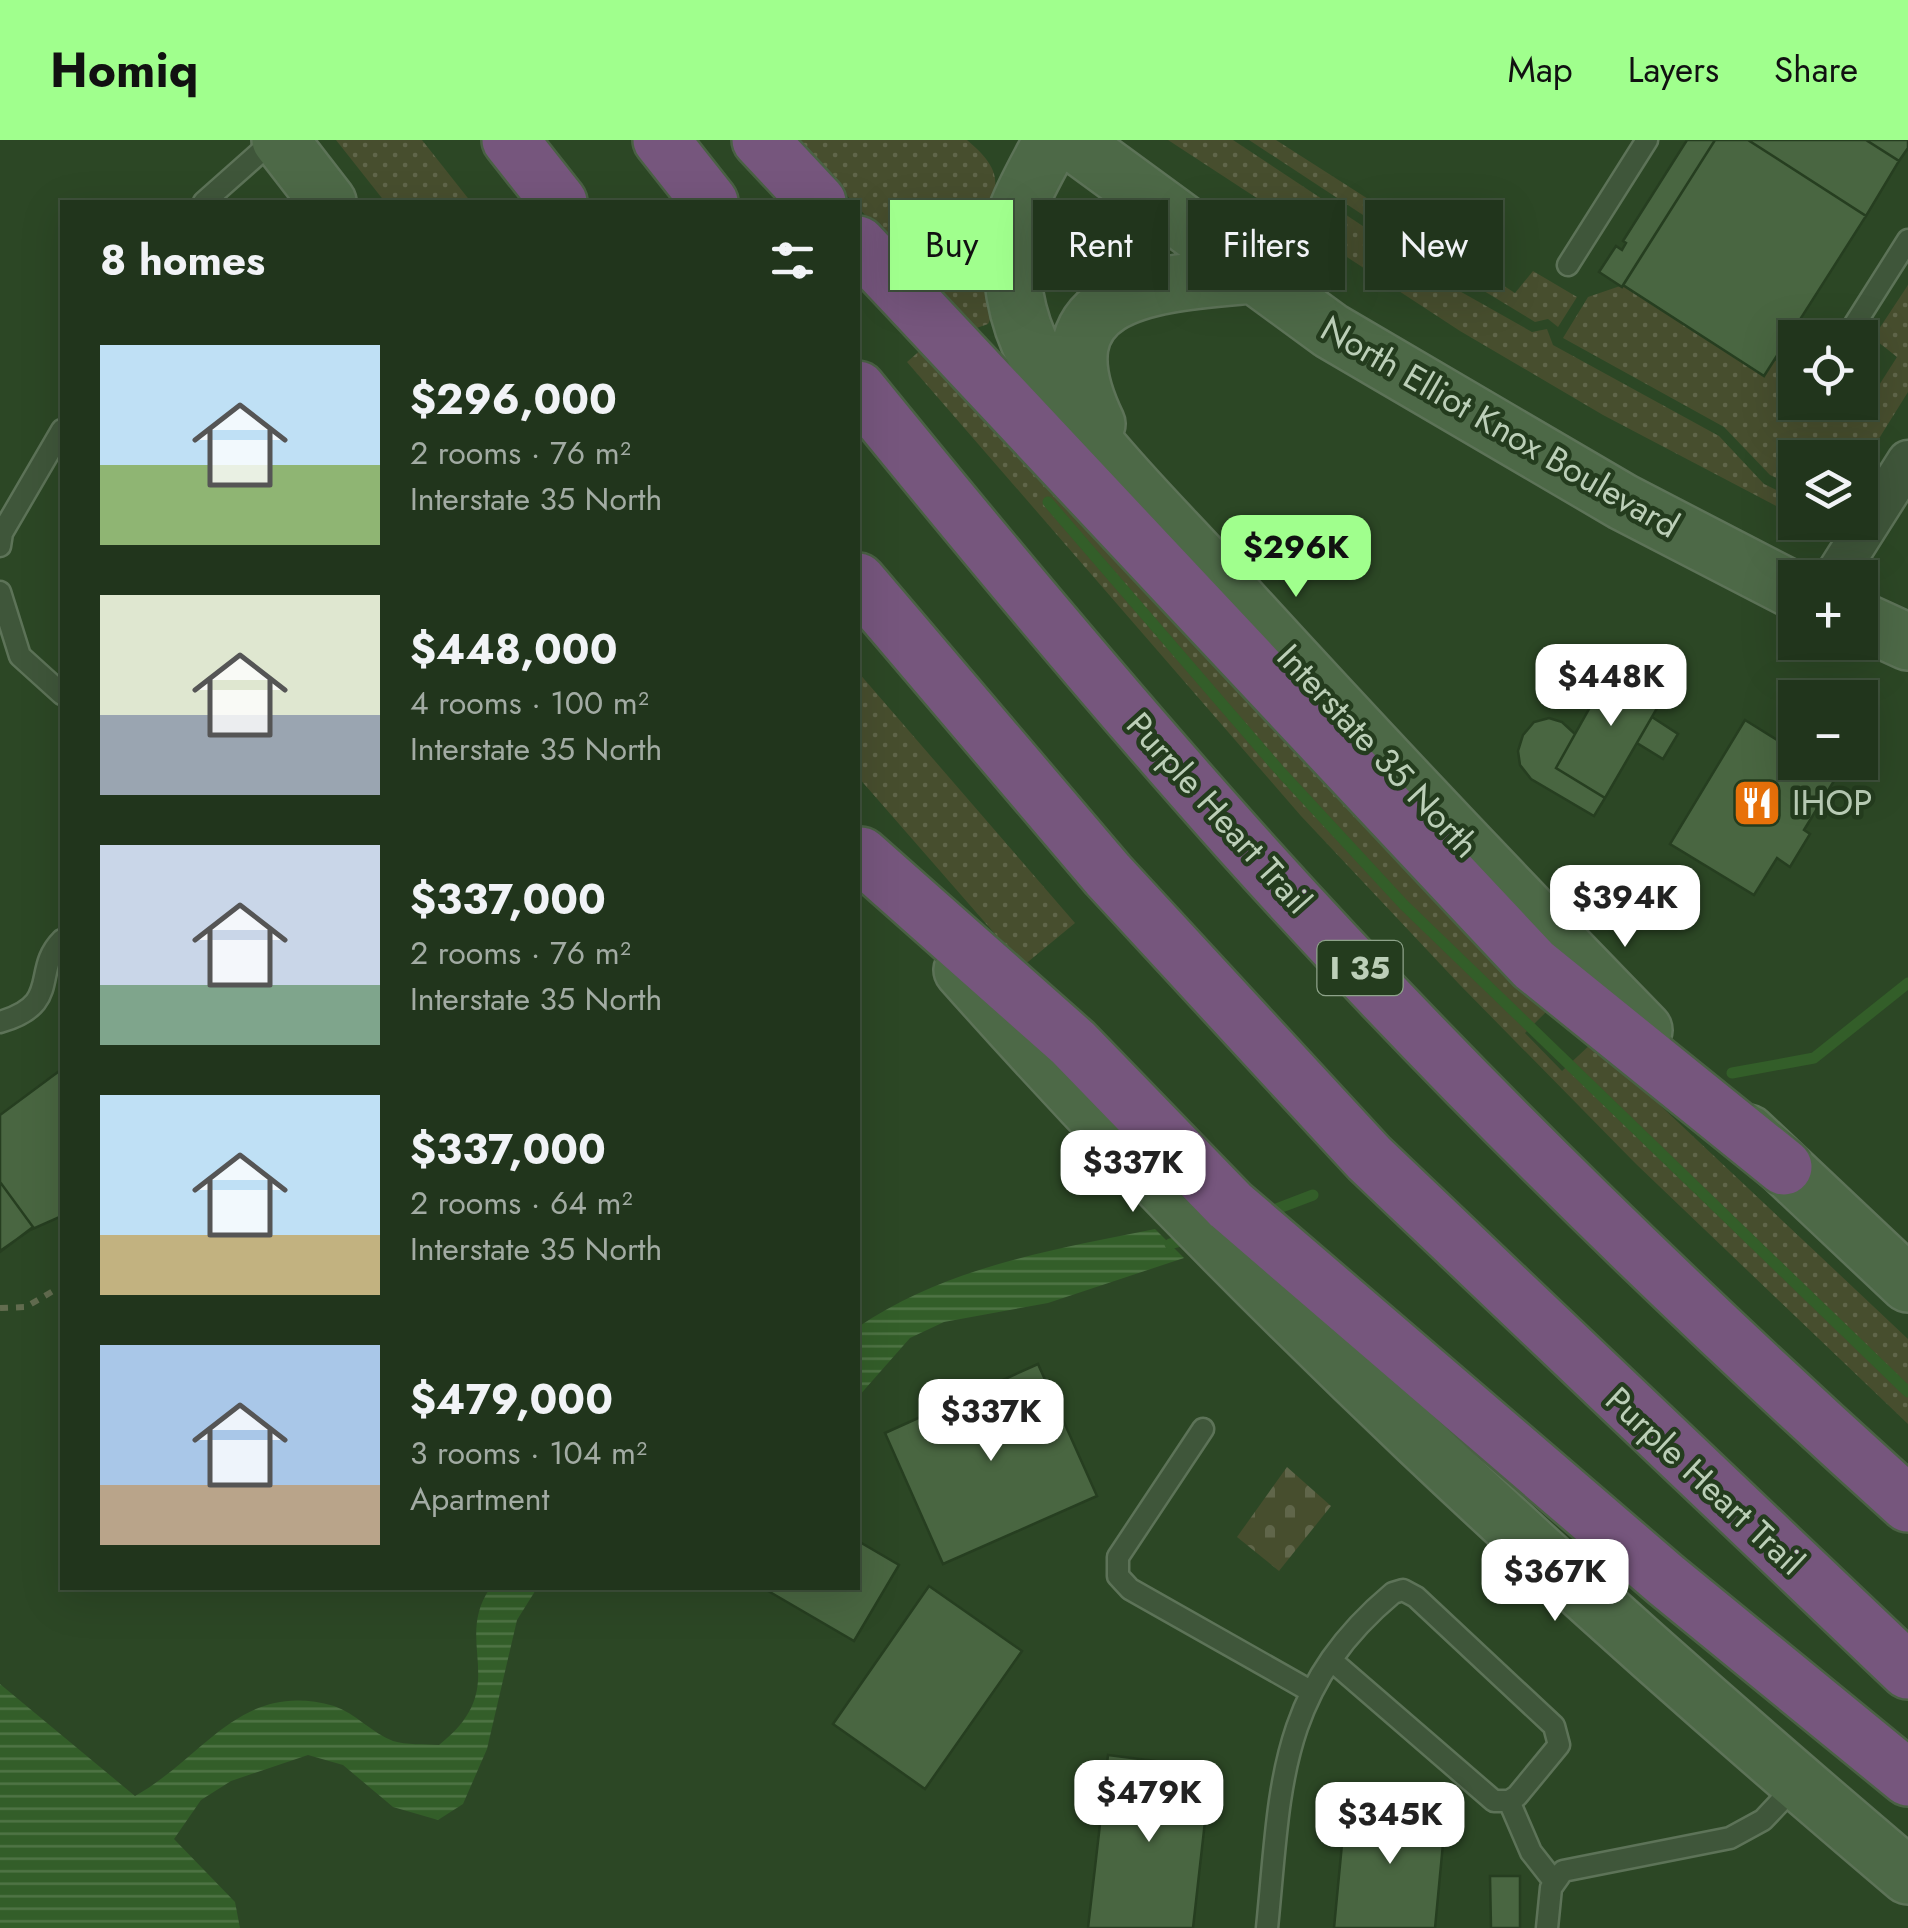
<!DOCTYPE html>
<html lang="en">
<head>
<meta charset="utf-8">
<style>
  body { margin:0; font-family:Jost,sans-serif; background:#2d4029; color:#f1f3f6; height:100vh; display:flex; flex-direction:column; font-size:38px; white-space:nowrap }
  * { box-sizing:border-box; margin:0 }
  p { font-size:32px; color:#a2aba3 }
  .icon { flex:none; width:55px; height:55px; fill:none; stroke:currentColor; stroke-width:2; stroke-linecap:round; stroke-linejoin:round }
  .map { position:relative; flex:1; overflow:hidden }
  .side { position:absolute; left:60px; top:60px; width:800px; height:1390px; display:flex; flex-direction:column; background:#21351c; border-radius:0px; box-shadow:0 10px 40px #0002,0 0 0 2px #3e503b }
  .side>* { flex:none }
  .banner { position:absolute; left:890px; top:60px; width:868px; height:90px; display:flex; gap:20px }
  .fabs { position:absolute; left:1778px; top:180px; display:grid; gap:20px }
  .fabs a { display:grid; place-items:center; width:100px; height:100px; border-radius:0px; background:#21351c; box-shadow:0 10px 40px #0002,0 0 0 2px #3e503b; font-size:50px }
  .price { position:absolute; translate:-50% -85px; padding:0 22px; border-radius:20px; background:#fff; color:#222; font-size:32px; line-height:65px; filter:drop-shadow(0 2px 5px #0008) }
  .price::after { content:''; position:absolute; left:50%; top:60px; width:30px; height:22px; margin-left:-15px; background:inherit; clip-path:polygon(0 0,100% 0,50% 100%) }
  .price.current { background:#a0ff8d; color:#111 }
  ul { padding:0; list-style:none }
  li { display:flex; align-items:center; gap:30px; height:250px; padding:0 40px }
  li span { display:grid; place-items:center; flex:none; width:280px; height:200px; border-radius:0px; color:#555 }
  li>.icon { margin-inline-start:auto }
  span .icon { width:120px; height:120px; fill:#fffc; stroke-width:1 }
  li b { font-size:42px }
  h2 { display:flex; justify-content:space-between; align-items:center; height:120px; padding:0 40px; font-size:42px }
  .chip { padding:0 35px; border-radius:0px; background:#21351c; box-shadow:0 10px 40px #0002,0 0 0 2px #3e503b; font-size:35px; line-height:90px }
  .chip.current { background:#a0ff8d; color:#111 }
  header { display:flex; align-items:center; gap:60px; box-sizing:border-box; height:140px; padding:0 50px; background:#a0ff8d; color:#111 }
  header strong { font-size:48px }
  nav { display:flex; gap:55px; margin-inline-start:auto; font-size:35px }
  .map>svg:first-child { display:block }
  .grass { fill:url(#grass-dots) }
  .cemetery { fill:url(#cemetery-stones) }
  .water { fill:url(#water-rules) }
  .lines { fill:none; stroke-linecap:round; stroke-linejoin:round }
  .stream { stroke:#335e29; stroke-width:11 }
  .building { fill:#496641; stroke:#263e20; stroke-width:2.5 }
  .lane-casing { stroke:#5d7358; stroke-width:25 }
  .street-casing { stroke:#5d7358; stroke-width:45 }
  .secondary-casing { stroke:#5d7358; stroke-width:60 }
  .highway-casing { stroke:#4a6144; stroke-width:60 }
  .path { stroke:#626c4f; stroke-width:6; stroke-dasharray:8 8; stroke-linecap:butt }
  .lane { stroke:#3f563a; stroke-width:20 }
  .street { stroke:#3f563a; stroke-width:40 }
  .secondary { stroke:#4d6947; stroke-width:55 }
  .highway { stroke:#76567d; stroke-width:55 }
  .labels { text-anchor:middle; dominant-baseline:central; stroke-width:9; stroke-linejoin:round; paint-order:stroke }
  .shield { fill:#243c1e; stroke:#8ea38a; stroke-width:2.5 }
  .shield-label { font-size:32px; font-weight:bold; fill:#bccfb8 }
  .street-label { font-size:35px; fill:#bccfb8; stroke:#243c1e }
  .poi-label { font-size:35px; fill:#bccfb8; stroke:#243c1e; text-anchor:start }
</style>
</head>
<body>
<header>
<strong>Homiq</strong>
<nav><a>Map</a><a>Layers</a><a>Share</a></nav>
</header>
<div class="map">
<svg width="1908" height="1788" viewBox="0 0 1908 1788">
  <defs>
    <pattern id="grass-dots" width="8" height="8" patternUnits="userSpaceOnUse" patternTransform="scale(2.5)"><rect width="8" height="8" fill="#474e2e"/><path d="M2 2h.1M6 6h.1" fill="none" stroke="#60664a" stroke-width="1.8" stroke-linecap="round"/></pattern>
    <pattern id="cemetery-stones" width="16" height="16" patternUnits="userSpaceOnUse" patternTransform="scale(2.5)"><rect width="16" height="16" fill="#474e2e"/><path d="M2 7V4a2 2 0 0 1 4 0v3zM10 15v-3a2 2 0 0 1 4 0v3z" fill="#60664a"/></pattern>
    <pattern id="water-rules" width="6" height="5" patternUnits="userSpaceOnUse" patternTransform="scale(2.5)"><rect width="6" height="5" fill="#335e29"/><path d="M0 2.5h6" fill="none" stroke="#4f7446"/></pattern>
  </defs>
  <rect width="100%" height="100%" fill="#2c4725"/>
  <path class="grass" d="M336 0H422L471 62H385Z
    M796 0H967C1015 40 988 51 986 96 985 122 987 150 992 176L988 184 971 190Z
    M1168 0H1233L1393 106 1401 118 1532 192 1547 189 1553 205 1719 296 1764 344 1795 359V376L1603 275 1460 191Z
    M1249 0H1276L1515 153 1533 131 1577 157 1558 187 1548 179 1535 182 1423 114 1410 112 1401 100Z
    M1623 145 1763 235 1774 220 1795 233V262L1840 263 1860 275 1897 217 1873 198 1908 145V252L1860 329V318H1795V347L1770 335 1724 287 1563 198 1588 157Z
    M924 207 1555 863 1525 893 1562 931 1593 902 1908 1199V1284L1636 1024 1459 844 1301 676 907 222Z
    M858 532 1075 783 1023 826 858 637Z"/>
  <path class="cemetery" d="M1287 1327 1331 1366 1279 1431 1237 1397Z"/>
  <path class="water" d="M1155 1089 1184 1118 1048 1163 944 1182 910 1198 858 1257V1187C947 1127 1051 1110 1155 1089Z
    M490 1448H537L517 1480 487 1609 463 1664 438 1680 393 1667 343 1625 308 1615 231 1641 201 1660 174 1699 235 1762 240 1788H0V1544L135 1656C205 1617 241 1539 334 1566 355 1573 372 1593 393 1601 406 1605 425 1604 439 1605 513 1547 452 1504 490 1448Z"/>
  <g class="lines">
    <path class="stream" d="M1048 362 1280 631 1404 765 1908 1252
      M1732 933 1814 918 1908 843
      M1266 1073 1313 1055
      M1170 1104 1191 1098"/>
  </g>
  <path class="building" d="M1687 0H1715L1622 147 1599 132 1616 106 1622 110 1626 103 1623 101Z
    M1715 0H1748L1866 76 1764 236 1623 145Z
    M1748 0H1866L1899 21 1866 76Z
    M1866 0H1908V8L1899 21Z
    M1617 519 1667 551 1605 658 1556 628Z
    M1652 577 1678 594 1663 619 1637 603Z
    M1549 578 1562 582 1575 594 1556 628 1605 658 1594 676 1531 639 1520 625 1518 611 1523 595 1534 582Z
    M1745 580 1795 611V622H1814L1837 636 1804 690 1810 694 1790 727 1777 718 1754 755 1670 704Z
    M62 929V1076L30 1090 0 1111V975Z
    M0 1042 33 1087 0 1112Z
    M1038 1224 1097 1356 943 1424 885 1293Z
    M858 1401 899 1425 854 1501 763 1448H858Z
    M929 1446 1022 1511 925 1649 833 1584Z
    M1108 1615 1211 1628 1193 1788H1088Z
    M1346 1662 1446 1672 1435 1788H1334Z
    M1490 1736H1520V1788H1491Z"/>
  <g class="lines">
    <g class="lane-casing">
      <path id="lane" d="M204 62 274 0
        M1568 125 1647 0
        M1846 198 1908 100
        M0 406 2 393 62 290
        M0 452 20 516 62 554
        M0 882C63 864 31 831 62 800
        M1203 1289 1118 1417V1436L1130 1449 1312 1552
        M1509 1661 1531 1712 1553 1740
        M1267 1788C1281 1650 1276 1551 1393 1453L1403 1450 1416 1457 1554 1586 1559 1605 1517 1656 1509 1661H1494L1331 1520
        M1547 1788 1551 1748 1563 1731 1730 1698 1763 1680 1797 1644"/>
    </g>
    <g class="street-casing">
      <path id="street" d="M1834 438 1908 321"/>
    </g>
    <g class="secondary-casing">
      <path id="secondary" d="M280 0 328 62
        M1052 0C1041 22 1027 45 1018 68 1004 105 1013 166 1029 202 1068 288 1155 368 1218 438 1357 591 1499 741 1644 890
        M1070 0 1331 191 1623 362 1795 451
        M1097 284C1032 148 1156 144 1252 135
        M1860 480 1908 502
        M962 830C1252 1157 1575 1454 1908 1736
        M1748 993 1908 1144"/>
    </g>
    <g class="highway-casing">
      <path id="highway" d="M510 0 559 62
        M661 0 710 62
        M760 0 818 62
        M858 104 1534 825 1784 1027
        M858 249C983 403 1109 554 1241 702 1450 935 1676 1155 1908 1364
        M858 441 1108 735 1369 1018 1908 1531
        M861 715 1073 903 1230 1065 1666 1440 1908 1638"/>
    </g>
    <path class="path" d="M0 1168 26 1167 53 1151"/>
    <use href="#lane" class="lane"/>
    <use href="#street" class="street"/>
    <use href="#secondary" class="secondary"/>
    <use href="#highway" class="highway"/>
  </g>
  <defs>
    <g id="restaurant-square" transform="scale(2.5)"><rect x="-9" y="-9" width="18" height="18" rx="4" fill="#e8710a" stroke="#243c1e"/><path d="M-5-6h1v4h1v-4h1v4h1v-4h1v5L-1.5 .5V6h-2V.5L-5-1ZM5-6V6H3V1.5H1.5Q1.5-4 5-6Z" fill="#fff"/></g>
  </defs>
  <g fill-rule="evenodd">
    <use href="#restaurant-square" x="1757" y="663"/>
  </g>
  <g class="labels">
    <rect class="shield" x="1317.5" y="801" width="85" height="54" rx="8"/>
    <g class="shield-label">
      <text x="1360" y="828">I 35</text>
    </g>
    <g class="street-label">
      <text transform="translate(1500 287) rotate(30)">North Elliot Knox Boulevard</text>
      <text transform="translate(1378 611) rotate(47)">Interstate 35 North</text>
      <text transform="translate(1219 673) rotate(48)">Purple Heart Trail</text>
      <text transform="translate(1705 1341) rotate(43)">Purple Heart Trail</text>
    </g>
    <g class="poi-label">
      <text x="1792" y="663">IHOP</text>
    </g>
  </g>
</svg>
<div class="fabs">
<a><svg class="icon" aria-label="locate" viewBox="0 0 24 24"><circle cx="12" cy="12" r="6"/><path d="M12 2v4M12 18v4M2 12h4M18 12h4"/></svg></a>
<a><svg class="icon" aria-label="layers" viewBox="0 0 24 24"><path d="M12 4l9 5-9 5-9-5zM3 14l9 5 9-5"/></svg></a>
<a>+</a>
<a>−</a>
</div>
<b class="price current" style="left:1296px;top:460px">$296K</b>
<b class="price" style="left:1611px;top:589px">$448K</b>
<b class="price" style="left:1625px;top:810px">$394K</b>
<b class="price" style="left:1133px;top:1075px">$337K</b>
<b class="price" style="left:991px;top:1324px">$337K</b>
<b class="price" style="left:1555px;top:1484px">$367K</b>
<b class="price" style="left:1149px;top:1705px">$479K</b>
<b class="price" style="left:1390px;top:1727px">$345K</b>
<div class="banner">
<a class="chip current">Buy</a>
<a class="chip">Rent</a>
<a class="chip">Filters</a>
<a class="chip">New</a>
</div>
<section class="side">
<h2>8 homes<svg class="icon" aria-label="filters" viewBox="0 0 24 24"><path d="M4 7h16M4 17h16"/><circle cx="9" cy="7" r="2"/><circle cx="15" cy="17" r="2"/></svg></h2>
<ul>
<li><span style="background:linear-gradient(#bfe0f5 60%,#8fb573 0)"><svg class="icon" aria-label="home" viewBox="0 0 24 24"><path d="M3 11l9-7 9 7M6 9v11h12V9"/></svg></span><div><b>$296,000</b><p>2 rooms · 76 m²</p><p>Interstate 35 North</p></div></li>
<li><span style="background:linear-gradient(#dfe7d0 60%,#9aa5b1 0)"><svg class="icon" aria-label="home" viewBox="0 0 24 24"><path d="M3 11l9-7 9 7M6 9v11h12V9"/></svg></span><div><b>$448,000</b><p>4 rooms · 100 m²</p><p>Interstate 35 North</p></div></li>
<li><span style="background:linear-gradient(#c9d6e8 70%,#7fa58c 0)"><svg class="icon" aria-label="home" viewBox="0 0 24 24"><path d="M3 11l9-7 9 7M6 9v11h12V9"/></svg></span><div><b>$337,000</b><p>2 rooms · 76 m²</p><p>Interstate 35 North</p></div></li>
<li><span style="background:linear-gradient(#bfe0f5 70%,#c2b280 0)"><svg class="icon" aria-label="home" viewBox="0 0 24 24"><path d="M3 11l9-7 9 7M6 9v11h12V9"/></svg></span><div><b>$337,000</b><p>2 rooms · 64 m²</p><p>Interstate 35 North</p></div></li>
<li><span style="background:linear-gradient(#a9c7e8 70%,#b9a48a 0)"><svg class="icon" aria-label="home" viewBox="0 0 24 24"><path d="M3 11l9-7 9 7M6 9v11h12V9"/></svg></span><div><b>$479,000</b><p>3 rooms · 104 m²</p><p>Apartment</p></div></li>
</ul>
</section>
</div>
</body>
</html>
